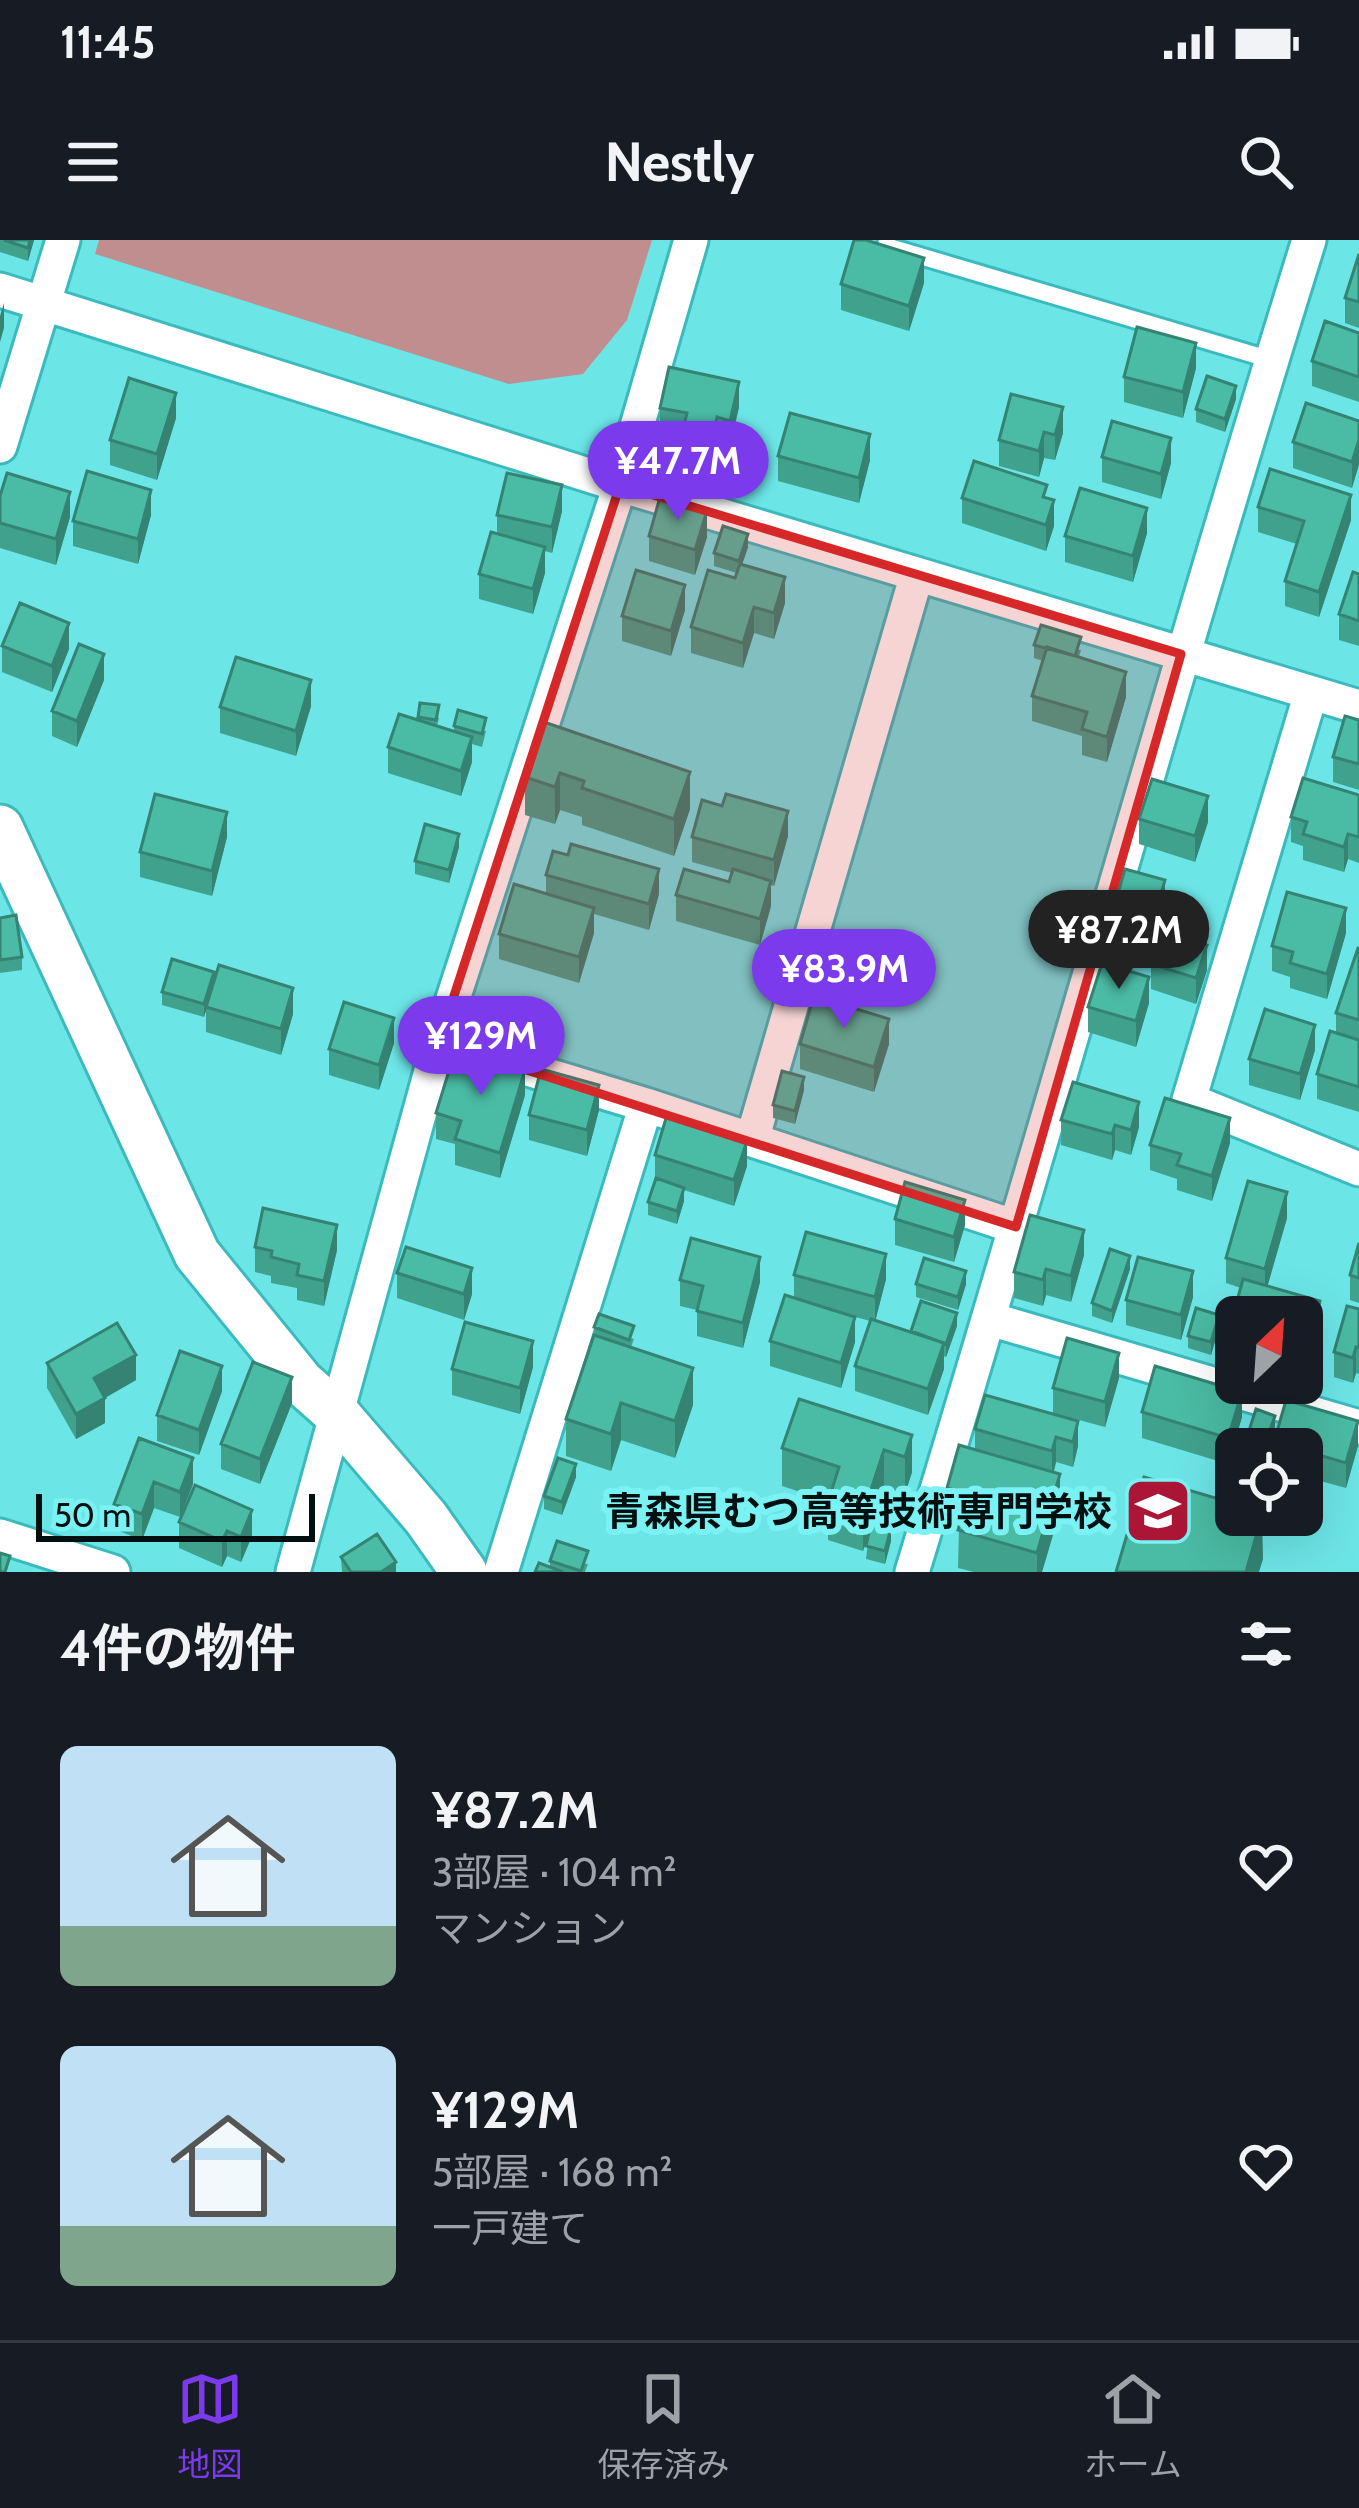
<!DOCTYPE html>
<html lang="ja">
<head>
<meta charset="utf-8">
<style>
  body { margin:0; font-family:Cabin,"Noto Sans JP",sans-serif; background:#242831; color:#f1f3f6; height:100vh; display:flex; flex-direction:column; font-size:45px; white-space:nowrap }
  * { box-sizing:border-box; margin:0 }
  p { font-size:39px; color:#9ea1a6 }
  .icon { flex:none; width:66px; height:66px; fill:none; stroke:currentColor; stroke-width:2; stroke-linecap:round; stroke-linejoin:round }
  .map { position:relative; height:1332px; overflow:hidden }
  .panel { display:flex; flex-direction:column; background:#171b24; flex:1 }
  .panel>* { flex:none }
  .needle { width:78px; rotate:25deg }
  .tools { position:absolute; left:1215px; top:1056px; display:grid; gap:24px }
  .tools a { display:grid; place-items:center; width:108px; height:108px; border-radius:18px; background:#171b24; box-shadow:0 12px 48px #0002; font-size:60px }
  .scale { position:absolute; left:36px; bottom:30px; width:279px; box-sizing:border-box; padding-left:12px; border:6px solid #001011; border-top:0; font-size:33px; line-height:42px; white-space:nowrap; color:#001011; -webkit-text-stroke:9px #7af2f4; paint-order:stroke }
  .price { position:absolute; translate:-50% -102px; padding:0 27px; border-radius:42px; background:#7c3aed; color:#fff; font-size:39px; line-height:78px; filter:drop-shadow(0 3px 6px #0008) }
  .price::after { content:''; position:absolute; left:50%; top:72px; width:36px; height:27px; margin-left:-18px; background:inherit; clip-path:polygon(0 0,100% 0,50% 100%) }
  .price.on { background:#222; color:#fff }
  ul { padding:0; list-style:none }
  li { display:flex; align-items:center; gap:36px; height:300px; padding:0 60px }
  li span { display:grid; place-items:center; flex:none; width:336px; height:240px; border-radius:18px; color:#555 }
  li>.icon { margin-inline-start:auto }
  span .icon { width:144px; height:144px; fill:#fffc; stroke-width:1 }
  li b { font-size:51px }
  h2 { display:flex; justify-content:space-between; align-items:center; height:144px; padding:0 60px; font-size:51px }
  .status { display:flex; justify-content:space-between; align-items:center; height:84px; padding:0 60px; background:#171b24; direction:ltr }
  .status svg { height:33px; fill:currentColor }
  header { display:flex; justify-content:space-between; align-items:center; height:156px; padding:0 60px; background:#171b24; font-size:54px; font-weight:700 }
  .tabs { display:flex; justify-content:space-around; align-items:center; height:168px; border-top:3px solid #363941; background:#171b24; font-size:33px; color:#9ea1a6 }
  .tabs a { display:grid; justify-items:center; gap:6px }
  .tabs .on { color:#7c3aed }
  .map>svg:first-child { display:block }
  .green { fill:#c08e8f }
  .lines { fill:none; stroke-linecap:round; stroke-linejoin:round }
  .lane-casing { stroke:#3bbabd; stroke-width:22 }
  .street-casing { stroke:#3bbabd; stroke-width:39 }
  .secondary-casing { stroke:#3bbabd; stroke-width:51 }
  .lane { stroke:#fff; stroke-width:16 }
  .street { stroke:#fff; stroke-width:33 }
  .secondary { stroke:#fff; stroke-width:45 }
  .wall { fill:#40a18d }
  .shaded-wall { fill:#348373 }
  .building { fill:#4abba4; stroke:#348373; stroke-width:3 }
  .marked { fill:#d62828; fill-opacity:0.2; stroke:#d62828; stroke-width:9; stroke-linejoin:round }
  .labels { text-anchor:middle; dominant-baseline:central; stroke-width:12; stroke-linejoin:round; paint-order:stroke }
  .poi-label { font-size:39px; font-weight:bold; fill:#001011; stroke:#7af2f4; text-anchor:end }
</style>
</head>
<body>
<div class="status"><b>11:45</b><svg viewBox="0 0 49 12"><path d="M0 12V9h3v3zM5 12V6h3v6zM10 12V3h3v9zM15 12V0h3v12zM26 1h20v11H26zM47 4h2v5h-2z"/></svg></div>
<header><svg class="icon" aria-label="menu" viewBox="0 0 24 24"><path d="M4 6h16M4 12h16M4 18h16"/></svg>Nestly<svg class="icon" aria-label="search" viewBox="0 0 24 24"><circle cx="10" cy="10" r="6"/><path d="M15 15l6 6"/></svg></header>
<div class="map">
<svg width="1359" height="1332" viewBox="0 0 1359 1332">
  <rect width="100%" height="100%" fill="#6ce5e7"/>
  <path class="green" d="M99 0H652L627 80 583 134 509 144 95 14Z"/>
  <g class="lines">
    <g class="lane-casing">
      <path id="lane" d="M887 0 886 6 1272 120"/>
    </g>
    <g class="street-casing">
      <path id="street" d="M0 50 620 245 1359 467
        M0 206 63 0
        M1311 453 1189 860 1359 929
        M439 802 646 865 1016 987
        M752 900 917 334
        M990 1079 1359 1187
        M0 1296 113 1332
        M293 1332 439 802 620 245 691 0
        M501 1332 646 865
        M912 1332C1048 889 1171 442 1309 0"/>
    </g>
    <g class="secondary-casing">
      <path id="secondary" d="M0 588 197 1014 301 1142 336 1173 426 1278 464 1332"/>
    </g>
    <use href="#lane" class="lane"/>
    <use href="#street" class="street"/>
    <use href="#secondary" class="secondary"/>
  </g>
  <path class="wall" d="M0 0H34L28 21 0 12Z
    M1359 14V88L1345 83V58Z
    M924 43 909 91 841 70V44Z
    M1359 93V162L1312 146V121Z
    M1196 128 1183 178 1124 162V137Z
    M1011 154 1063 193 1055 220 1044 218 1039 237 999 226V200Z
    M1236 159 1225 192 1196 182V169Z
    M739 167 730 206 717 203 714 217 684 210V198L660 193V168Z
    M176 178 157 240 110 225V200Z
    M1359 181 1352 248 1293 228V202Z
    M778 216 870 220 859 263 778 241Z
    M1102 217 1171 223 1161 259 1102 242Z
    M0 256 70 277 56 325 0 308Z
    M962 258H1047L1054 286 1046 311 962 283Z
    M1258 267 1351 280 1319 377 1285 366V341L1297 304 1258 292Z
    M562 271 552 313 545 311V333L533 374 479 359V334L497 294V275Z
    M151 275 138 324 73 306V281Z
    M1147 293 1133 342 1065 322V296Z
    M649 296 707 297 695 335 649 321Z
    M748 307 742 324 785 363 774 399 754 393 743 428 691 413V387L735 338 737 333 714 326V313Z
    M1359 334V406L1339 400V374Z
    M685 370 671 416 622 401V376Z
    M1034 405 1081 410 1079 417 1126 457 1107 522 1082 515V496L1032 481V456L1043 421 1034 418Z
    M2 406 69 409 52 452 2 432Z
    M104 440 77 507 52 496V471Z
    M420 463 439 478 437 486 454 491V486L486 491 482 507 472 504V522L461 556 388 533V507L418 480Z
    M311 466 296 516 220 493V467Z
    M1359 480V550L1333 542V517Z
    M544 482 690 569 674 616 582 585V577L560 570 555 584 525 575V537Z
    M1359 555V623L1348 619 1344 632 1303 620V606L1291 602V577Z
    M1139 579 1208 582 1195 622 1139 604Z
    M788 596 774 646 771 645V666L760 705 676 681V655L729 642 732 633 692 622V597Z
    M227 597 212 656 140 637V612Z
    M459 607 449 643 415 634V621Z
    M546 635 659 654 649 690 594 674V693L579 743 499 719V694L546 654Z
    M1165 665 1151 715 1111 704V678Z
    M0 678 22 717V730L0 733Z
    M1346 693 1327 759 1290 748V737L1272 731V706Z
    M1359 708V872L1317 859V834L1336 793V773Z
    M1151 724 1207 730 1196 764 1151 749Z
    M214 741 293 774 281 815 206 792V770L204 777 162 765V752Z
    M1149 763 1136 807 1088 792V767Z
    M394 803 379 850 329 835V809Z
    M800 804H889L874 852 800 829Z
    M1315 810 1300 860 1249 845V819Z
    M804 850 795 884 773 878V865Z
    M525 855 500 938 455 925V904L436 899V873Z
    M599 870 587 916 529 900V875Z
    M1061 880 1139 887 1131 915 1115 910 1112 920 1061 905Z
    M1230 903 1212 961 1177 950V939L1150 930V905Z
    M655 915 747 926 734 966 684 950V961L677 984 648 975V962L655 941Z
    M1287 978 1267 1046 1320 1087 1306 1134 1302 1133V1077H1236V1098L1234 1097V1072L1241 1048 1226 1043V1018Z
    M895 979 965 985 954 1022 895 1005Z
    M1359 1003V1063L1350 1060V1035Z
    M255 1007 337 1010 324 1066 297 1060V1048L271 1043V1036L255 1032Z
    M1084 1015 1071 1062 1046 1055 1043 1066 1014 1058V1032Z
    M1130 1029 1112 1083 1092 1076V1063Z
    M397 1033 472 1054 464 1080 397 1058Z
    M794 1035 886 1039 875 1081 911 1092 957 1086 946 1117 944 1116V1129L928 1175 855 1151V1126L870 1081 852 1076 855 1102 841 1148 770 1126V1101L794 1058Z
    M680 1040 760 1042 743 1108 697 1096V1070L680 1066Z
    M916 1044H966L958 1070 916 1057Z
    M1193 1057 1181 1100 1126 1085V1060Z
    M1359 1069V1134L1356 1133 1353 1143 1334 1137V1112Z
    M594 1087 634 1099 631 1107 693 1165 675 1218 621 1200 611 1231 566 1216V1179L594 1095Z
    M1219 1088 1211 1115 1188 1108V1096Z
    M47 1123 136 1140 105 1158V1183L76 1199 47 1148Z
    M533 1127 520 1174 452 1155V1129Z
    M1119 1138 1105 1187 1053 1173V1148Z
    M222 1151 199 1215 157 1201V1175Z
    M292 1163 260 1244 221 1229V1204Z
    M1142 1172 1242 1177 1228 1224 1142 1198Z
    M1078 1181V1206L1073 1227 1056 1222 1054 1232 1060 1271 1042 1332H974L958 1328 959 1289 947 1285V1248L975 1209V1189Z
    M912 1195V1232L905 1254 884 1247 872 1283 891 1301 885 1324 866 1319 869 1294 863 1311 828 1300V1261L782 1246V1208Z
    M139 1198 193 1244 180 1277 154 1268 142 1300 114 1289V1264Z
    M1274 1202 1358 1206 1346 1248 1302 1236V1209H1274Z
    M576 1237 562 1275 544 1269V1256Z
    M179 1282 252 1296 241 1322 227 1316 222 1327 179 1308Z
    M341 1317 396 1332H342Z
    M550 1321 588 1324 585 1332H535L550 1327Z"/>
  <path class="shaded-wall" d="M30 0H34L28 21V8Z
    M924 18V43L909 91V66Z
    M4 63V88L0 102V76Z
    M1196 103V128L1183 178V152Z
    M739 142V167L730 206V181Z
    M1236 146V159L1225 192V179Z
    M176 153V178L157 240V214Z
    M1063 167V193L1055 220V195Z
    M717 177V203L714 217V191Z
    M1044 192V218L1039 237V211Z
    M870 194V220L859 263V238Z
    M1171 198V223L1161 259V234Z
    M1359 200V225L1352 248V222Z
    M562 245V271L552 313V287Z
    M151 250V275L138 324V299Z
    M70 252V277L56 325V299Z
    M1351 255V280L1319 377V352Z
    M1054 260V286L1046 311V285Z
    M1147 268V293L1133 342V316Z
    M707 271V297L695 335V310Z
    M748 294V307L739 334V321Z
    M545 307V333L533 374V349Z
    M785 337V363L774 399V373Z
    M685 345V370L671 416V391Z
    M754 367V393L743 428V403Z
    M69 383V409L52 452V426Z
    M104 414V440L77 507V481Z
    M1126 432V457L1107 522V497Z
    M311 440V466L296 516V491Z
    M472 497V522L461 556V531Z
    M690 532V569L674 616V579Z
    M560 533V570L555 584V547Z
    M1208 556V582L1195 622V596Z
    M788 571V596L774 646V620Z
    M227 572V597L212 656V631Z
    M459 594V607L449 643V630Z
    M1348 594V619L1344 632V607Z
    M659 629V654L649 690V664Z
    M1165 640V665L1151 715V689Z
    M771 641V666L760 705V679Z
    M594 668V693L579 743V717Z
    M1346 668V693L1327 759V734Z
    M1207 705V730L1196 764V738Z
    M214 732V745L204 777V764Z
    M1149 737V763L1136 807V781Z
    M293 748V774L281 815V789Z
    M394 778V803L379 850V825Z
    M889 779V804L874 852V827Z
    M1315 785V810L1300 860V834Z
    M525 830V855L500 938V913Z
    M804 837V850L795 884V871Z
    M599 845V870L587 916V890Z
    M1139 862V887L1131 915V890Z
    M1230 878V903L1212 961V936Z
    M1115 885V910L1112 920V894Z
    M747 901V926L734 966V940Z
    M684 948V961L677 984V971Z
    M1287 952V978L1265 1055V1029Z
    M965 960V985L954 1022V997Z
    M337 985V1010L324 1066V1041Z
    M1084 990V1015L1071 1062V1036Z
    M886 1014V1039L875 1082V1057Z
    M1130 1016V1029L1112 1083V1071Z
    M760 1017V1042L743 1108V1083Z
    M472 1028V1054L464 1080V1054Z
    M1046 1029V1055L1043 1066V1040Z
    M966 1031V1044L958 1070V1057Z
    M1193 1031V1057L1181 1100V1075Z
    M1320 1061V1087L1306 1134V1109Z
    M957 1073V1086L946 1117V1104Z
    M1219 1075V1088L1211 1115V1102Z
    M855 1077V1102L841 1148V1123Z
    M533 1101V1127L520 1174V1148Z
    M944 1103V1129L928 1175V1149Z
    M1356 1107V1133L1353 1143V1118Z
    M1119 1113V1138L1105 1187V1162Z
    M136 1115V1140L94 1164V1138Z
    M222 1126V1151L199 1215V1190Z
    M693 1128V1165L675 1218V1181Z
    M292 1137V1163L260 1244V1219Z
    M1242 1152V1177L1228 1224V1198Z
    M105 1158V1183L76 1199V1174Z
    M621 1163V1200L611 1231V1194Z
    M1275 1176V1189L1268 1209H1263Z
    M1078 1181V1206L1073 1227V1202Z
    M1358 1181V1206L1346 1248V1223Z
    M912 1195V1232L905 1254V1217Z
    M1056 1197V1222L1052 1236V1211Z
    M884 1210V1247L863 1311V1274Z
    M193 1218V1244L180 1277V1252Z
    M576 1224V1237L562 1275V1262Z
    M1060 1234V1271L1042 1332H1037V1313Z
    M154 1242V1268L142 1300V1274Z
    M252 1270V1296L241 1322V1297Z
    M1262 1275 1263 1319 1259 1332H1246Z
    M891 1288V1301L885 1324V1311Z
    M227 1291V1316L222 1327V1301Z
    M396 1322V1332H381Z"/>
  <path class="building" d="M4 0H30L28 8Z
    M854 0H866L924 18 909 66 841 44Z
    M1359 14V62L1345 58Z
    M1325 81 1359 93V137L1312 121Z
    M1137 87 1196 103 1183 152 1124 137Z
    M669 127 739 142 730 181 717 177 714 191 684 185 687 173 660 168Z
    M1207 136 1236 146 1225 179 1196 169Z
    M129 138 176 153 157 214 110 200Z
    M1011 154 1063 167 1055 195 1044 192 1039 211 999 200Z
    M1306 163 1359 181V200L1352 222 1293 202Z
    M790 173 870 194 859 238 778 216Z
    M1112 181 1171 198 1161 234 1102 217Z
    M974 221 1047 245 1043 257 1054 260 1046 285 962 258Z
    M1270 229 1351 255 1319 352 1285 341 1304 281 1258 267Z
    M87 231 151 250 138 299 73 281Z
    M7 233 70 252 56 299 0 283V256Z
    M507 233 562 245 552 287 497 275Z
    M1080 248 1147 268 1133 316 1065 296Z
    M660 257 707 271 695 310 649 296Z
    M723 286 748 294 739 321 714 313Z
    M491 292 545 307 533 349 479 334Z
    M740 324 785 337 774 373 754 367 743 403 691 387 708 330 735 338Z
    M636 330 685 345 671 391 622 376Z
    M1353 332 1359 334V381L1339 374Z
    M20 363 69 383 52 426 2 406Z
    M1041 385 1081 397 1075 416 1034 405Z
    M79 404 104 414 77 481 52 471Z
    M1047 407 1126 432 1107 497 1082 489 1087 472 1032 456Z
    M236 417 311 440 296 491 220 467Z
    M420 463 439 465 436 480 418 477Z
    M458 470 486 478 482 494 454 486Z
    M399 474 472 497 461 531 388 507Z
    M1345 476 1359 480V524L1333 517Z
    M544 482 690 532 674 579 582 548 584 541 560 533 555 547 525 537Z
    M1303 538 1359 555V597L1348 594 1344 607 1303 594 1307 582 1291 577Z
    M1152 539 1208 556 1195 596 1139 579Z
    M155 554 227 572 212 631 140 612Z
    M726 554 788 571 774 620 692 597 702 560 722 566Z
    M425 584 459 594 449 630 415 621Z
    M571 604 659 629 649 664 546 635 553 611 568 615Z
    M684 629 729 642 733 629 771 641 760 679 676 655Z
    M1125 629 1165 640 1151 689 1111 678Z
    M514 644 594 668 579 717 499 694Z
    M1287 652 1346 668 1327 734 1290 723 1293 712 1272 706Z
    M16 675 22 717 0 720V678Z
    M1161 691 1207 705 1196 738 1151 724Z
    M1358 708H1359V780L1336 773Z
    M172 719 214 732 204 764 162 752Z
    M1102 723 1149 737 1136 781 1088 767Z
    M219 725 293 748 281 789 206 767Z
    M814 756 889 779 874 827 800 804Z
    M344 762 394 778 379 825 329 809Z
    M1265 769 1315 785 1300 834 1249 819Z
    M1330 791 1359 800V847L1317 834Z
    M456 808 525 830 500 913 455 899 461 881 436 873Z
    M541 829 599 845 587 890 529 875Z
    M782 831 804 837 795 871 773 865Z
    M1073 842 1139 862 1131 890 1115 885 1112 894 1061 880Z
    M1165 858 1230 878 1212 936 1177 925 1181 914 1150 905Z
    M667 875 747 901 734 940 655 915Z
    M656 938 684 948 677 971 648 962Z
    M1248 941 1287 952 1265 1029 1226 1018Z
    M905 942 965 960 954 997 895 979Z
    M263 968 337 985 324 1041 297 1035 299 1024 271 1017 272 1011 255 1007Z
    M1030 975 1084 990 1071 1036 1046 1029 1043 1040 1014 1032Z
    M806 992 886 1014 875 1057 794 1035Z
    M691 998 760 1017 743 1083 697 1071 703 1046 680 1040Z
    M1359 1003V1038L1350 1035Z
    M406 1007 472 1028 464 1054 397 1033Z
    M1110 1009 1130 1016 1112 1071 1092 1063Z
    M1138 1017 1193 1031 1181 1075 1126 1060Z
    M924 1018 966 1031 958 1057 916 1044Z
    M1243 1039 1320 1061 1306 1109 1302 1108V1077H1251L1234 1072Z
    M785 1055 855 1077 841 1123 770 1101Z
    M921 1061 957 1073 946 1104 911 1091Z
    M1347 1066 1359 1069V1108L1356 1107 1353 1118 1334 1112Z
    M1196 1068 1219 1075 1211 1102 1188 1096Z
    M599 1074 634 1086 629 1100 594 1087Z
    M871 1079 944 1103 928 1149 855 1126Z
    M465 1082 533 1101 520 1148 452 1129Z
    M117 1083 136 1115 94 1138 105 1158 76 1174 47 1123Z
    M594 1095 693 1128 675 1181 621 1163 611 1194 566 1179Z
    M1067 1098 1119 1113 1105 1162 1053 1148Z
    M180 1111 222 1126 199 1190 157 1175Z
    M253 1122 292 1137 260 1219 221 1204Z
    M1155 1126 1242 1152 1228 1198 1142 1172Z
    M985 1155 1078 1181 1073 1202 1056 1197 1052 1211 975 1189Z
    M799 1159 912 1195 905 1217 884 1210 863 1274 828 1262 839 1227 782 1208Z
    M1286 1160 1358 1181 1346 1223 1274 1202Z
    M1256 1169 1275 1176 1263 1209 1245 1203Z
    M139 1198 193 1218 180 1252 154 1242 142 1274 114 1264Z
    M959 1205 1060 1234 1037 1313 958 1290 969 1254 947 1248Z
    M558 1218 576 1224 562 1262 544 1256Z
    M1144 1237 1236 1264V1275H1262L1246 1332H1116Z
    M195 1245 252 1270 241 1297 227 1291 222 1301 179 1282Z
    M871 1283 891 1288 885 1311 866 1306Z
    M377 1294 396 1322 381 1332H351L341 1317Z
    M557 1301 588 1311 581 1331 550 1321Z
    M0 1313 10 1316 5 1332H0Z
    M539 1323 563 1332H535Z"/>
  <path class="marked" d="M620 245 1181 414 1016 987 439 802Z"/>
  <defs>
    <g id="university-square" transform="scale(3.45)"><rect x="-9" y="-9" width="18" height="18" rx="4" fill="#ab1636" stroke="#7af2f4"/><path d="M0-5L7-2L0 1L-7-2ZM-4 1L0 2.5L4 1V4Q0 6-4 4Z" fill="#fff"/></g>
  </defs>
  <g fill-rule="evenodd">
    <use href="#university-square" x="1158" y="1271"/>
  </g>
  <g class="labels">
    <g class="poi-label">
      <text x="1112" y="1271">青森県むつ高等技術専門学校</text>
    </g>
  </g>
</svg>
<div class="tools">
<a><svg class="needle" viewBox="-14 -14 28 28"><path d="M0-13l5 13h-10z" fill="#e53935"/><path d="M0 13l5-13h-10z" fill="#9ea1a6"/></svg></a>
<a><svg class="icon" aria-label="locate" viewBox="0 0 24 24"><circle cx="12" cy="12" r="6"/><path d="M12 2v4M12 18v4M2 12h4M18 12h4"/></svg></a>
</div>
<div class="scale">50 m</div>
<b class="price" style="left:678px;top:283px">¥47.7M</b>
<b class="price on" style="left:1119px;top:752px">¥87.2M</b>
<b class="price" style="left:844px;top:791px">¥83.9M</b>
<b class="price" style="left:481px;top:858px">¥129M</b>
</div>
<section class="panel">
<h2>4件の物件<svg class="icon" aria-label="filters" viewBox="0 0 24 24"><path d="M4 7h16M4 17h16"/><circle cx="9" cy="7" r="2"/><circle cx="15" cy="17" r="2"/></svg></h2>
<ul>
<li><span style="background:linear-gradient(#bfe0f5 75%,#7fa58c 0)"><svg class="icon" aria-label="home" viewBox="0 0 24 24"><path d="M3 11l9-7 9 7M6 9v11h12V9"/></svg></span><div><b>¥87.2M</b><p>3部屋 · 104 m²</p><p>マンション</p></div><svg class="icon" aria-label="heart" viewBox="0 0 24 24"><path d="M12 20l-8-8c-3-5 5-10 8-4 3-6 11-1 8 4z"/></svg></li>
<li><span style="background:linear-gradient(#bfe0f5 75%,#7fa58c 0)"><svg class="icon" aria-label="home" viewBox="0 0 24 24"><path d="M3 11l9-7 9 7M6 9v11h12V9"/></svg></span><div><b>¥129M</b><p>5部屋 · 168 m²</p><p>一戸建て</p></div><svg class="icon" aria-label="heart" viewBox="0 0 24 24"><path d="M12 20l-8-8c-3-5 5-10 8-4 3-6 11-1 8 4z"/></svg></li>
</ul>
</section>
<nav class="tabs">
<a class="on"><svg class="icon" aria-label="map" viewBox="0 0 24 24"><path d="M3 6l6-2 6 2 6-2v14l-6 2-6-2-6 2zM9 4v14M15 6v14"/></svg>地図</a>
<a><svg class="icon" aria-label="saved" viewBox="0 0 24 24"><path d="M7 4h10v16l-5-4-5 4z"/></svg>保存済み</a>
<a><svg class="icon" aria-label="home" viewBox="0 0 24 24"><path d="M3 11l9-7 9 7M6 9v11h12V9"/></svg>ホーム</a>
</nav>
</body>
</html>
